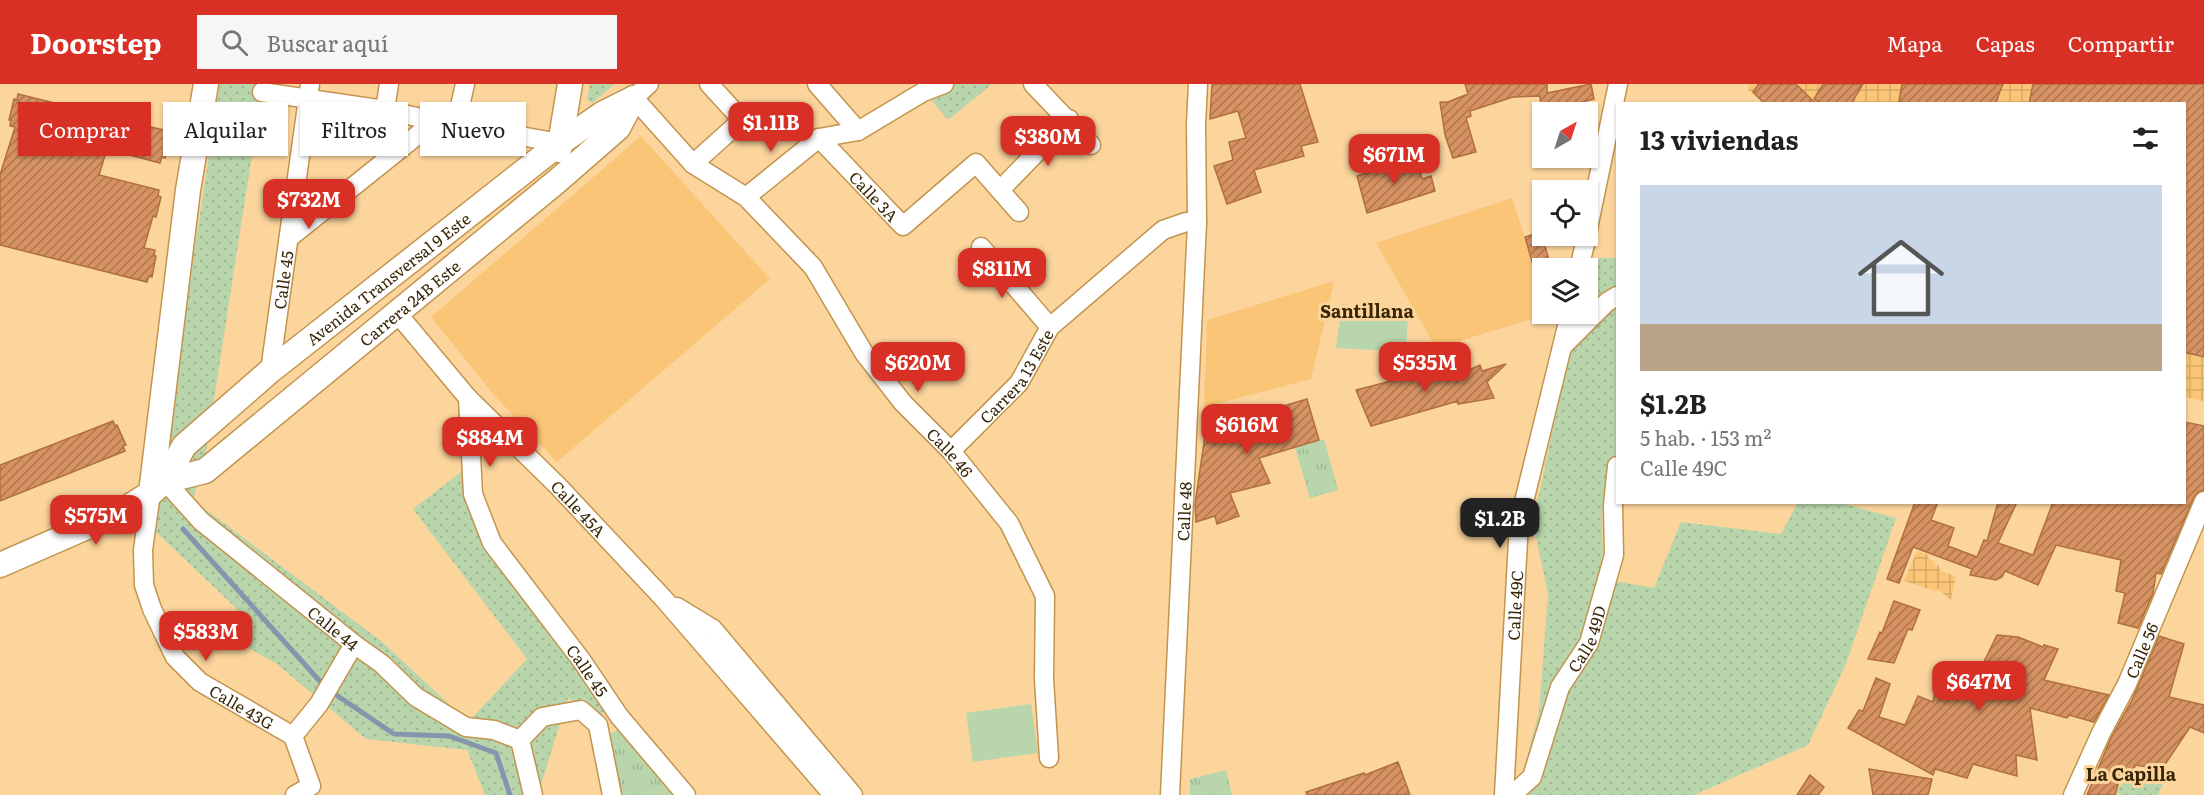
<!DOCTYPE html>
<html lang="es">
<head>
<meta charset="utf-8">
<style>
  body { margin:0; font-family:Literata,serif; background:#f6f6f6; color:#202124; height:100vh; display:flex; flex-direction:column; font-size:22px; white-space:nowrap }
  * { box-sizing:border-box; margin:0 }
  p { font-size:20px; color:#757577 }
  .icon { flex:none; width:33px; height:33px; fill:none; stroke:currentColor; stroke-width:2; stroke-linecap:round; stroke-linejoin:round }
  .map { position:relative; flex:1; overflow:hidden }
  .panel { position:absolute; left:1616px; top:18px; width:570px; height:402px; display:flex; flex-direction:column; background:#fff; border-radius:0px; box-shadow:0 2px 4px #0004 }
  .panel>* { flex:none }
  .banner { position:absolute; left:18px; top:18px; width:570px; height:54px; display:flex; gap:12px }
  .needle { width:39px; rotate:39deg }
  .tools { position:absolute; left:1532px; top:18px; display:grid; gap:12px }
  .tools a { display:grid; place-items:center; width:66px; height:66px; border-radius:0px; background:#fff; box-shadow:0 2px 4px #0004; font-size:30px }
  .price { position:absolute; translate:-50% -51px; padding:0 14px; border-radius:12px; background:#d93025; color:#fff; font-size:20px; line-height:39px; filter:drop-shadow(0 2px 3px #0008) }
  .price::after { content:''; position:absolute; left:50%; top:36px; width:18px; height:14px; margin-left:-9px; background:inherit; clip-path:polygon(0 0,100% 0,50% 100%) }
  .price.on { background:#222; color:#fff }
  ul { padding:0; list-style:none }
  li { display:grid; align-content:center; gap:12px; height:318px; padding:0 24px }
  li span { display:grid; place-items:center; height:186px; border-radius:0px; color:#555 }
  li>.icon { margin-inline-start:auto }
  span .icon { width:108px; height:108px; fill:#fffc; stroke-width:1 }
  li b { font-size:26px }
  h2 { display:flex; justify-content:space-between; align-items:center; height:72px; padding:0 24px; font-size:26px }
  .pill { padding:0 21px; border-radius:0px; background:#fff; box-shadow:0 2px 4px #0004; font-size:21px; line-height:54px }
  .pill.on { background:#d93025; color:#fff }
  header { display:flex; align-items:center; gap:36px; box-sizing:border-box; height:84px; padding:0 30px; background:#d93025; color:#fff }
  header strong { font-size:28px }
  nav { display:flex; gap:33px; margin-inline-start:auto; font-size:21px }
  .search { width:420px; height:54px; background:#f6f6f6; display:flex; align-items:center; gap:15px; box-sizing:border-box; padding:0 21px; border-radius:0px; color:#757577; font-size:22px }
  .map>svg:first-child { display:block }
  .built { fill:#fac576 }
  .industrial { fill:url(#industrial-grid) }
  .grass { fill:url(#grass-dots) }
  .park { fill:url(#park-tufts) }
  .garden { fill:#b8d5ab }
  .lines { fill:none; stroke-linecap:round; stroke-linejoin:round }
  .stream { stroke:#8396ae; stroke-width:5 }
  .building { fill:url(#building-hatch); stroke:#b06f3e; stroke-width:1.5 }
  .street-casing { stroke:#c3944e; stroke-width:21 }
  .secondary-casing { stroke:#c3944e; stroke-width:27 }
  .street { stroke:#fff; stroke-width:18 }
  .secondary { stroke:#fff; stroke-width:24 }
  .labels { text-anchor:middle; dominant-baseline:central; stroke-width:6; stroke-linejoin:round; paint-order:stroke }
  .street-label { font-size:16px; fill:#392607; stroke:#fcd59d }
  .neighbourhood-label { font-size:18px; font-weight:bold; fill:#392607; stroke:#fcd59d }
</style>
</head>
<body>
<header>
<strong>Doorstep</strong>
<div class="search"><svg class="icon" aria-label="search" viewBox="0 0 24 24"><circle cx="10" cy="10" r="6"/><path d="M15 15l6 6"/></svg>Buscar aquí</div>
<nav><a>Mapa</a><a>Capas</a><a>Compartir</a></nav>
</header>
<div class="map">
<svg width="2204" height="711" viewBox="0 0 2204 711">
  <defs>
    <pattern id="industrial-grid" width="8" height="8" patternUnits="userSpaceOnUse" patternTransform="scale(1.5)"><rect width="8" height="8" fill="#fac576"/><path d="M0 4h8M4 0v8" fill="none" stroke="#d7a965"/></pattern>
    <pattern id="grass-dots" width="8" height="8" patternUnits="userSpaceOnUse" patternTransform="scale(1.5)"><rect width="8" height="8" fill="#b8d5ab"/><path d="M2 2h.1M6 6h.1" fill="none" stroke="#9fb792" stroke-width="1.8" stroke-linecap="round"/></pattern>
    <pattern id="park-tufts" width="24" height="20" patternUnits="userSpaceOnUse" patternTransform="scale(1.5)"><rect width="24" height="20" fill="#b8d5ab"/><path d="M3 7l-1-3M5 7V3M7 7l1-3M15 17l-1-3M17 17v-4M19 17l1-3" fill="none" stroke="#9fb792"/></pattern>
    <pattern id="building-hatch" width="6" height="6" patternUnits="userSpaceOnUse" patternTransform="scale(1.5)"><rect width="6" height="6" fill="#d69262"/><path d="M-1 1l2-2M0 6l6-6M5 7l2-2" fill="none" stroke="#af774f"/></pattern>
  </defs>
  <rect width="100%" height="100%" fill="#fcd59d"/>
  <path class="built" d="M641 52 770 195 557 378 494 311 431 233Z
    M1512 114 1542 208V230H1548L1436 264 1376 159Z
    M1334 197 1311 295 1204 323 1207 236Z"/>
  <path class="industrial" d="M1748 0H2204V317L2184 313V20H1765L1748 6Z
    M1917 467 1929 471 1928 474 1936 479 1932 480 1939 482 1940 487 1956 492 1951 516 1938 505 1935 507 1904 497Z"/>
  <path class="grass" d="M220 0H263L206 367 193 416 381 557 468 638 527 575 413 425 465 385 468 413 609 626 597 631 568 614 539 707 540 711H485L467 666 366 655 277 580 240 559 254 541 156 448 191 189Z
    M590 0H615L592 19 587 16Z
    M918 0H992L948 36Z
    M1593 174H1617V377L1602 427 1603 495 1654 504 1681 438 1781 450 1798 418 1841 419 1896 434 1846 580 1808 661 1694 711H1517L1539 628 1548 510 1533 439 1577 230H1587V194Z
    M2141 685 2169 687 2158 711H2122L2115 709C2123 696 2132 697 2141 685Z"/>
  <path class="park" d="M1324 355 1338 406 1310 414 1295 364Z
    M619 645 672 711H620L607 652Z
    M1226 686 1232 711H1190V695Z"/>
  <path class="garden" d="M1342 220 1408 232 1406 268 1336 264Z
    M1031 620 1038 669 973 678 966 629Z"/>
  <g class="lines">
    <path class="stream" d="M183 445 326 604 394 650 449 652 496 669 510 711"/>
  </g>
  <path class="building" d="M1212 0H1300L1318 58 1301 62 1304 72 1254 86 1261 108 1227 120 1214 82 1233 76 1229 58 1246 54 1238 27 1210 35Z
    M1465 0H1547V9L1591 0 1594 15 1582 18 1585 28H1567L1565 22 1541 27 1540 12 1513 13 1470 27 1471 32 1466 34 1476 68 1453 74 1445 51 1440 18H1448L1468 10Z
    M1759 0H1796L1816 20H1765L1753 8Z
    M1823 0H1863L1851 20H1822L1814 15Z
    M1902 0H2003L1995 20H1911L1899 17Z
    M2033 0H2204V273L2184 268V20H2029Z
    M18 10 168 47 167 53H170L165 74 162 73 160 79 107 65 99 91 159 106 158 112 161 113 156 133 153 132 144 164 155 166 154 172H156L152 193 149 192 147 198 0 161V91L15 43 10 42 11 36H9L14 15 17 16Z
    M1416 74 1422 95 1431 92 1435 107 1367 129 1357 92Z
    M1541 148 1549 176 1533 181 1525 153Z
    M1439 278 1442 291 1456 292 1480 281 1482 287 1506 280 1487 298 1494 314 1458 320V317L1371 342 1356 306 1426 288 1424 281Z
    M1307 315 1319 356 1259 374 1270 399 1230 409 1239 432 1217 440 1215 432 1196 438 1195 420 1206 345 1218 337 1219 341Z
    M113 337 115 342 117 341 126 361 123 362 125 367 0 417V381Z
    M2184 338 2204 342V406L2198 408 2194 413 2161 490 2156 489 2153 509 2138 544 2118 539 2125 509 2116 507 2121 476 2056 461 2038 501 2005 487 2002 493 1996 496 1970 491 1972 485 1913 463 1899 499 1887 495 1915 418H1938L1931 436 1954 444 1948 462 1977 473 1984 456 1987 457 1998 418H2017L1998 459 2033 471 2053 418H2184Z
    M1894 517 1920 526 1912 546 1908 545 1894 579 1868 575 1880 548 1882 549Z
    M1997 551 2018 553 2043 563 2044 561 2058 565 2044 596 2109 611 2094 638 2069 631 2067 634 2030 624 2037 676 2016 671 2017 692 1973 680 1967 694 1935 685 1933 691 1848 644 1859 626 1863 627 1876 594 1890 600 1879 633 1905 641 1918 612 1933 618 1940 584 1977 592Z
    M2159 552 2184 560 2169 613 2204 621V649L2190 643 2162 685 2135 681 2133 693 2119 697 2115 711H2087L2111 654 2132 616Z
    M1398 678 1410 711H1307L1306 708 1364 689 1365 691Z
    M1869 685 1932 695 1928 711H1873Z
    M1810 691 1824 703 1818 711H1797Z"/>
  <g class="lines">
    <g class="street-casing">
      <g id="street">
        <path id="s1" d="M649 0 634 14 693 80 746 113 813 183 864 269 903 319 951 367 1009 439 1045 512 1044 595 1049 674"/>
        <path d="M817 0 858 47"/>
        <path d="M1033 0 1091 61"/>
        <path d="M262 8 385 26 435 37 560 59"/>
        <path d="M385 26 389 0"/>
        <path d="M456 40 465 0"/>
        <path id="s2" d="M819 54 903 142 976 79 1019 128"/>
        <path d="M693 80 742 36 709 0"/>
        <path d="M1001 105 1069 35"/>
        <path d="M746 113 819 54 858 47 923 8 944 0"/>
        <path d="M1587 149 1618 0"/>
        <path d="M289 154 435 37"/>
        <path d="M981 163 1050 243"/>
        <path d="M1579 184 1587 152"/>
        <path id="s3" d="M397 229 468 314 557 401 663 514 833 711"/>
        <path d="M1562 263 1607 218 1617 212"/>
        <path id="s4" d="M270 287 310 0"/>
        <path id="s5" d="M468 314 473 410 492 459 582 577 619 632 686 711"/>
        <path id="s6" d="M951 367 1019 299 1050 243 1163 146 1186 138 1197 139"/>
        <path id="s7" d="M165 397 201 437 354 560 382 580 416 613 466 643 494 646 520 656"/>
        <path id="s8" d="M151 409 143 466 144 501 152 525 175 573 200 598 293 652 311 702 295 711"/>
        <path d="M677 523 713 545 853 711"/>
        <path d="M293 652 319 620 354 560"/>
        <path d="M520 656 542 633 581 626 598 641 612 711"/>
        <path d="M520 656 533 711"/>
        <path id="s9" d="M1170 711 1197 139 1196 40 1198 0"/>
        <path id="s10" d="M1504 711 1519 438 1570 230"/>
        <path id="s11" d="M1512 711 1532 693 1560 603 1589 559 1614 471 1613 421 1617 382"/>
        <path id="s12" d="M2073 711 2101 649 2127 600 2204 417"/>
      </g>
    </g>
    <g class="secondary-casing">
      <g id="secondary">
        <path d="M559 66 570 0"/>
        <path id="s13" d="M165 397 205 387 556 98 618 44 634 14"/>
        <path d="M151 409 188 106 206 0"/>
        <path id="s14" d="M0 481 119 429 151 409 165 397 184 362 270 287 560 59 602 30 634 14"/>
      </g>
    </g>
    <use href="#street" class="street"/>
    <use href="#secondary" class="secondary"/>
  </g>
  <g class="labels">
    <g class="street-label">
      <text stroke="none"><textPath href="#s2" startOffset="80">Calle 3A</textPath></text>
      <text stroke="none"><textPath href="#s14" startOffset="490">Avenida Transversal 9 Este</textPath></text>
      <text stroke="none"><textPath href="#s4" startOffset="92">Calle 45</textPath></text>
      <text stroke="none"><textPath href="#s13" startOffset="306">Carrera 24B Este</textPath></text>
      <text stroke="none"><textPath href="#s6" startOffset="100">Carrera 13 Este</textPath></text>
      <text stroke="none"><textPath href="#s1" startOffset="500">Calle 46</textPath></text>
      <text stroke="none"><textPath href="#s3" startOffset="267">Calle 45A</textPath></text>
      <text stroke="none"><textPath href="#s9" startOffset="284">Calle 48</textPath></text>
      <text stroke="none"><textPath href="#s10" startOffset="190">Calle 49C</textPath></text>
      <text stroke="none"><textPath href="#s7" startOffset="224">Calle 44</textPath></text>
      <text stroke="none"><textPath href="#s11" startOffset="177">Calle 49D</textPath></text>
      <text stroke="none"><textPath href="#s12" startOffset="160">Calle 56</textPath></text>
      <text stroke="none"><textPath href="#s5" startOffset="308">Calle 45</textPath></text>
      <text stroke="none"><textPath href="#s8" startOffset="255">Calle 43G</textPath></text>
    </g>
    <g class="neighbourhood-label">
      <text x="1367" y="226">Santillana</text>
      <text x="2131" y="689">La Capilla</text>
    </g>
  </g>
</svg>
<div class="tools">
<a><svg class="needle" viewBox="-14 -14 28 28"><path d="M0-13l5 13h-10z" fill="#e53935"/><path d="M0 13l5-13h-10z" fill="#757577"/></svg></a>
<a><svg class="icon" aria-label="locate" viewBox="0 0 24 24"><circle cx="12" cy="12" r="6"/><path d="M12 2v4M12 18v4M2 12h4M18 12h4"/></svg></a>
<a><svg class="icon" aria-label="layers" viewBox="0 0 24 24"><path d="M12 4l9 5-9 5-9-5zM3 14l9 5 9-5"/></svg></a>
</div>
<b class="price" style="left:771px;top:69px">$1.11B</b>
<b class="price" style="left:1048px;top:83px">$380M</b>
<b class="price" style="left:1394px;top:101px">$671M</b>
<b class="price" style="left:309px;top:146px">$732M</b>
<b class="price" style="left:1002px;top:215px">$811M</b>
<b class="price" style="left:918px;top:309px">$620M</b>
<b class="price" style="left:1425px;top:309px">$535M</b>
<b class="price" style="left:1247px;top:371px">$616M</b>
<b class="price" style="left:490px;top:384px">$884M</b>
<b class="price" style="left:96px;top:462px">$575M</b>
<b class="price on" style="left:1500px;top:465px">$1.2B</b>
<b class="price" style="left:206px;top:578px">$583M</b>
<b class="price" style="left:1979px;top:628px">$647M</b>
<div class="banner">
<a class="pill on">Comprar</a>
<a class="pill">Alquilar</a>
<a class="pill">Filtros</a>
<a class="pill">Nuevo</a>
</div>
<section class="panel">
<h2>13 viviendas<svg class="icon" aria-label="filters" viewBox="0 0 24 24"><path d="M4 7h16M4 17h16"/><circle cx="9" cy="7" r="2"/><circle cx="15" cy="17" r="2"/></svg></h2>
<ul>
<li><span style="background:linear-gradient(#c9d6e8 75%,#b9a48a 0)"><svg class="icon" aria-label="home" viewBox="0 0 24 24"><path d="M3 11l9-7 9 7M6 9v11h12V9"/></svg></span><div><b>$1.2B</b><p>5 hab. · 153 m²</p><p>Calle 49C</p></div></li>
</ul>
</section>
</div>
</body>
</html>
